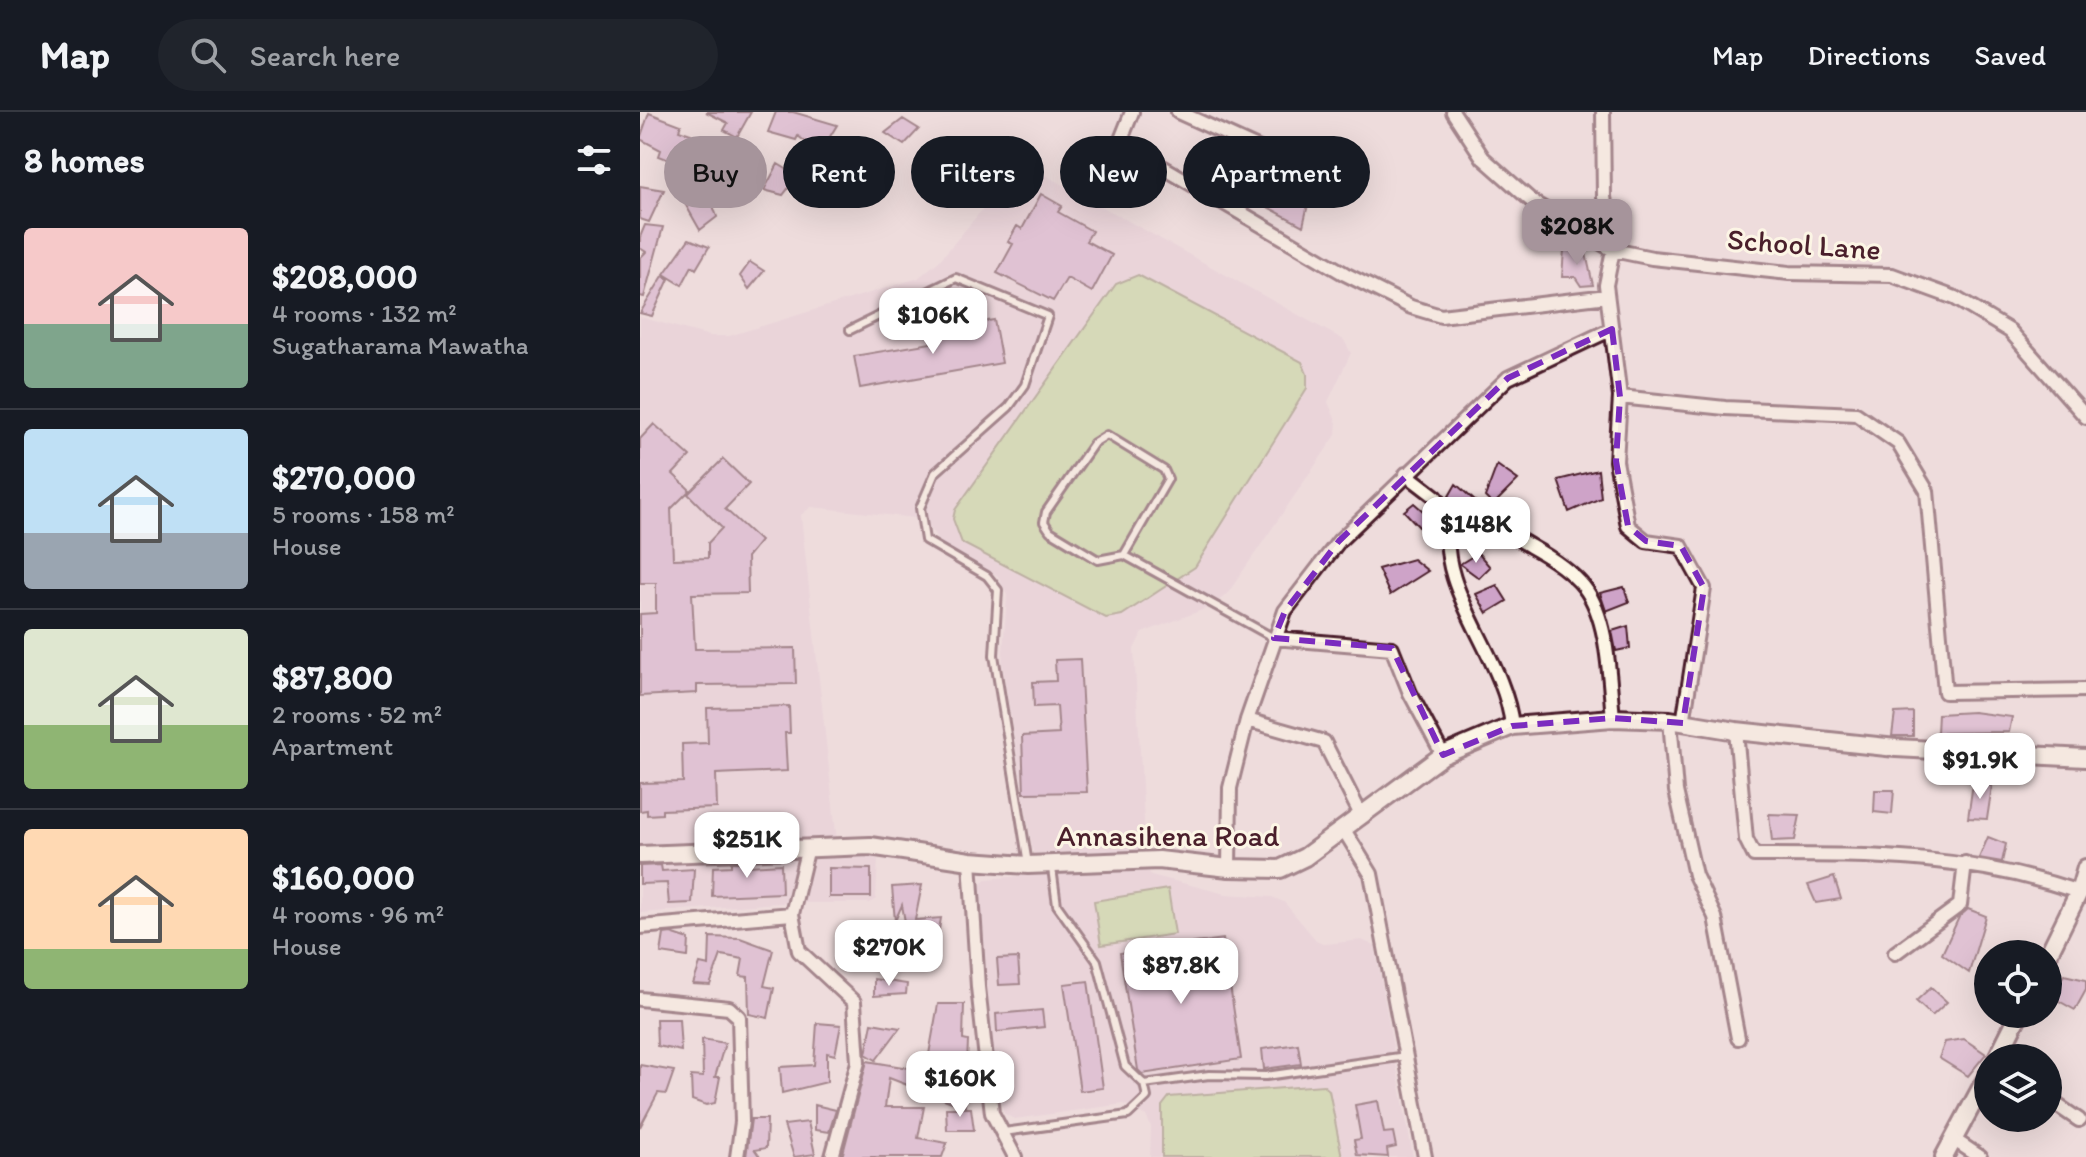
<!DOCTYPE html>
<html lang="en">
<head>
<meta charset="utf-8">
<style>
  body { margin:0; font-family:Itim,sans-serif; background:#20242c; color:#f1f3f6; height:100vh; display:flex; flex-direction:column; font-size:30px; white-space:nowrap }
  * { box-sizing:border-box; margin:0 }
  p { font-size:26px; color:#9ea1a6 }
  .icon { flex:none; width:44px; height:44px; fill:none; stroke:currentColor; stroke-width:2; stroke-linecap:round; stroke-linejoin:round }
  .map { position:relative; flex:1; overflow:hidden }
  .drawer { display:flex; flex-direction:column; background:#171b24; width:640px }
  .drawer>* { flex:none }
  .hud { position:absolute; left:24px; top:24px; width:760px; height:72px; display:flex; gap:16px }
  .buttons { position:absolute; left:1334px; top:828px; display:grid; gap:16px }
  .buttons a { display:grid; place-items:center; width:88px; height:88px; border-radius:50%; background:#171b24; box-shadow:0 8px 32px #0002; font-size:40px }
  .price { position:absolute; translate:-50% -68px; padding:0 18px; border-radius:16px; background:#fff; color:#222; font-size:26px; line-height:52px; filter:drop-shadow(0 2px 4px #0008) }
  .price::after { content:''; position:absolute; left:50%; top:48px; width:24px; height:18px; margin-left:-12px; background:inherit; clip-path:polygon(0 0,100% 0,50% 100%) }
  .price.active { background:#a6949b; color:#111 }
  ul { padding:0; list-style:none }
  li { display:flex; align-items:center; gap:24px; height:200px; padding:0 24px }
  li+li { border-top:2px solid #363941 }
  li span { display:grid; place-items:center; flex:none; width:224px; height:160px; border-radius:8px; color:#555 }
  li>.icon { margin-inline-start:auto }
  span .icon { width:96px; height:96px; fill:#fffc; stroke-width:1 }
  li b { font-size:34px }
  h2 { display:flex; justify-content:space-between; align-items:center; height:96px; padding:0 24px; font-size:34px }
  .chip { padding:0 28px; border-radius:36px; background:#171b24; box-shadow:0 8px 32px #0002; font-size:28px; line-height:72px }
  .chip.active { background:#a6949b; color:#111 }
  header { display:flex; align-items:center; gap:48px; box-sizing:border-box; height:112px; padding:0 40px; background:#171b24; border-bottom:2px solid #363941 }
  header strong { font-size:38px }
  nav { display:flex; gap:44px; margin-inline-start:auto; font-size:28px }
  .search { width:560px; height:72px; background:#20242c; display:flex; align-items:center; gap:20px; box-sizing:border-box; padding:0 28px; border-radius:44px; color:#9ea1a6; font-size:30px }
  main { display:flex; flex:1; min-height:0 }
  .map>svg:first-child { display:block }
  .built { fill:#e4cbd6; fill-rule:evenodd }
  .green { fill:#b8d48c; stroke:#817a5c; stroke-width:2 }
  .building { fill:#cea3c8; stroke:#4a1f2b; stroke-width:2 }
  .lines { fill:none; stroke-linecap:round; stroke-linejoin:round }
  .lane-casing { stroke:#4a1f2b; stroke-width:12 }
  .street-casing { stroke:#4a1f2b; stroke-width:18 }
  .secondary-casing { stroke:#4a1f2b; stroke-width:22 }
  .lane { stroke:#fcf5e5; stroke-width:6 }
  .street { stroke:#fcf5e5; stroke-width:12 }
  .secondary { stroke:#fcf5e5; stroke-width:16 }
  .marked { fill:none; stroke:#7b2cbf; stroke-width:6; stroke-dasharray:16 10; stroke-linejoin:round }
  .labels { text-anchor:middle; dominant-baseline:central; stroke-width:6; stroke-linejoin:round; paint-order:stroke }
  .street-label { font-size:30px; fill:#4a1f2b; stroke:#fcf5e5 }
</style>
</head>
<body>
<header>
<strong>Map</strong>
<div class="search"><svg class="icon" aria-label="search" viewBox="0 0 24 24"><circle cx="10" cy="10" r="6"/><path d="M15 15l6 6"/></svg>Search here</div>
<nav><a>Map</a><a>Directions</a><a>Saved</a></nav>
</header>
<main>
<section class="drawer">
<h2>8 homes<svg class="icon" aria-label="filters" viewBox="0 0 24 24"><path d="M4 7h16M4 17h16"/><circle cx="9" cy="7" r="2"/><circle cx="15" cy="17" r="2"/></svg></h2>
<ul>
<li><span style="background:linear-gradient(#f6c9c9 60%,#7fa58c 0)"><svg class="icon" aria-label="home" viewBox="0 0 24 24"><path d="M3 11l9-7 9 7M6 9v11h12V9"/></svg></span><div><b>$208,000</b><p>4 rooms · 132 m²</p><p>Sugatharama Mawatha</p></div></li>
<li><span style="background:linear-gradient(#bfe0f5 65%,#9aa5b1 0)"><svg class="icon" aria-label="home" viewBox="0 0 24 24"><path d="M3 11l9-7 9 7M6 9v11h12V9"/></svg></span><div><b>$270,000</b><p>5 rooms · 158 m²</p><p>House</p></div></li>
<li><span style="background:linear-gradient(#dfe7d0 60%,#8fb573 0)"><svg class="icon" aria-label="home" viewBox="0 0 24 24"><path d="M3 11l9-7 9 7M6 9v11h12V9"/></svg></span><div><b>$87,800</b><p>2 rooms · 52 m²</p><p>Apartment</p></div></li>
<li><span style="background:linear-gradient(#ffd9b3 75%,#8fb573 0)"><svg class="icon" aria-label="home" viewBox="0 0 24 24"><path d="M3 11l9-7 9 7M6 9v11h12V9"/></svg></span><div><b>$160,000</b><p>4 rooms · 96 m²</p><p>House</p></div></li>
</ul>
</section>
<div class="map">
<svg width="1446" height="1045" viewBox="0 0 1446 1045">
  <rect width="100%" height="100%" fill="#eedcdc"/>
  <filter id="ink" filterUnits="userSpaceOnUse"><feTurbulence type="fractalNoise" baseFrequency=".0125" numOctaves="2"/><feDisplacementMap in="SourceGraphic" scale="16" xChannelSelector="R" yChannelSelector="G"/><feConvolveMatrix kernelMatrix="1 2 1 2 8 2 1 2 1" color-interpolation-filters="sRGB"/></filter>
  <g filter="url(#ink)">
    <path class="built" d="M394 57 704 228 711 241 688 290 697 311 696 323 588 481 573 494 502 521 494 537 507 757 511 763 586 782 632 785 644 790 676 828 685 832 722 828 735 834 773 1045H702L689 978 522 994V1045H510L511 1015 506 1004 484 992 375 1007 364 1002 354 964 340 774 345 767 392 763 396 759 362 552 367 483 358 464 300 431 284 407 171 395 161 403 198 738 202 742 232 744 238 748 236 787 230 791H139L0 801V205L70 224H89L278 166 299 149 373 61ZM498 163 662 250 667 261 476 172Z"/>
    <path class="green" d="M498 163 662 250 667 262V276L555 455 482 503 466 506 322 431 313 407 315 398 476 172Z
      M528 777 535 822 461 833 454 789Z
      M683 973 689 978 702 1045H522V994L529 985Z"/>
    <path class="building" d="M66 0H111L97 25 84 18 88 11Z
      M136 0H153L197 13 180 41 158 24 156 28 128 20Z
      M9 1 41 13 39 18 51 22 44 34H51L45 54 19 44 21 38 0 27Z
      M263 7 279 17 264 33 245 21Z
      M458 47 479 57 463 85 443 79Z
      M138 52 158 64 143 83 124 78Z
      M63 65 77 105 60 118 39 81Z
      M633 70 670 84 663 114 622 92Z
      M0 74 24 78 9 110 0 107Z
      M401 82 422 94 418 100 452 119 446 129 472 143 452 180 427 166 413 189 357 161 373 132 368 130 377 114 382 117Z
      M5 113 23 115 4 185 0 184V146L6 140 0 136V125Z
      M49 127 69 135 56 157 52 154 42 173 24 162Z
      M945 137 953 173 941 174 935 165H922L924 138Z
      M110 150 124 159 109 177 100 164Z
      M23 164 29 167 12 204 0 201Z
      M354 208 362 251 220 276 214 244 291 231 289 219Z
      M14 312 50 344 33 362 50 378 31 397 33 447 68 446V431L82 416 48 382 83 347 109 372 85 397 120 429 107 445 108 481 52 482 55 537 155 536 156 572 57 573V581L0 584V502L16 501V471H0V327Z
      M857 353 878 368 853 393 845 385Z
      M958 358 961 386 929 400 918 368Z
      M816 372 836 390 817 398 808 386Z
      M774 391 791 406 780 416 764 399Z
      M838 441 850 455 839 466 820 452Z
      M773 447 788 459 750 483 738 457Z
      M857 473 867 489 847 501 836 482Z
      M984 475 989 490 966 499 960 481Z
      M988 514 990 536 976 539 972 519Z
      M440 547 447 680 384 681 382 624 419 622 417 594 394 595 393 570 416 569 415 548Z
      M149 594 150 621H145L147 659 76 662 77 696 22 698V702L7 703V698L0 699V671L43 670 42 632 68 631 67 596Z
      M1273 600V624H1252L1255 601Z
      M1333 600 1372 605 1369 620 1297 621 1298 602Z
      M1333 671 1352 674 1347 707 1328 706Z
      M1235 678H1254L1252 702 1234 700Z
      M1129 702 1160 703 1155 728 1132 729Z
      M1348 725 1366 732 1362 750 1339 746Z
      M91 750H109V754L141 752 142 781 72 784 73 755 91 754Z
      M21 753 22 759 54 757 52 791 29 792 27 771 0 772V754Z
      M189 756 231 757V785H189Z
      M1194 765 1201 787 1176 791 1168 773Z
      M282 773 275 808 301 806 296 835 270 838 262 793 255 809 252 775Z
      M1328 797 1346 804 1329 861 1302 842 1319 805Z
      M31 821 49 827 48 845 21 841 24 822Z
      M70 825 100 826 133 838 124 874 134 876 128 906 109 902 108 865 100 864 103 847 81 843 70 873 53 872 60 852 69 854Z
      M221 826 244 834 234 858 219 855Z
      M583 827 601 947 502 962 498 958 480 841Z
      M378 846 380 872 359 873 357 847Z
      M1424 863 1446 868V878L1435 898 1410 884Z
      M234 867 267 872 266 882 234 884Z
      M448 869 463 976 440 979 424 872Z
      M1291 875 1307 890 1292 904 1276 889Z
      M298 892H324L323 928 328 929 325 995 249 966 245 995H284L278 1026 307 1031 302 1045H202L227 949 286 959Z
      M402 898 404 915 357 920 356 902Z
      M16 907H39L41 939 17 934Z
      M177 911 201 913 195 943 187 941V970L142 981 140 955 174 953Z
      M232 911 260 916 236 948 226 942Z
      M62 927 85 931 75 965H80L75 991 66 993 52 988 51 964 63 965Z
      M1324 927 1346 942 1328 964 1299 946 1305 930Z
      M658 932 661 952 624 957 622 937Z
      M0 953 34 959 26 982 18 981 0 1015Z
      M738 989 744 1021 753 1020 756 1035 747 1037 748 1045 717 1043 714 1028 721 1027 715 993Z
      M175 993 196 998 189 1020 175 1018Z
      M306 996H331L334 1018H307Z
      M111 1007H127L126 1036 115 1038 120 1045H106Z
      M168 1010 175 1042 154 1045 144 1013Z"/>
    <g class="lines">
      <g class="lane-casing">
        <path id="lane" d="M210 218 316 166 408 204 385 273 369 295 295 361 280 396 285 428 347 464 358 478 354 543 388 752
          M484 443 528 367 524 358 467 323 454 331 406 400 404 410 410 419 458 448 484 443 634 526
          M504 972 569 963 626 964 766 944
          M364 1020 488 1003 507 985 504 972 485 954 457 849 417 793 412 756"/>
      </g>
      <g class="street-casing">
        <path id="street" d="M492 0 480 30 705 162 771 195 801 204 967 184
          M538 0 646 49
          M813 0 843 46 894 91 973 138 1012 146 1149 161 1252 163 1315 186 1370 219 1446 305
          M963 0 964 85 973 138 966 173 980 285 976 349 988 414 1006 429 1041 434 1064 476 1043 611
          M980 285 1085 296 1216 302 1258 331 1287 379 1305 580 1446 578
          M766 362 796 385 810 406C793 476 865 543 872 614
          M810 406C841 407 864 418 890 434 908 444 931 459 944 475 969 507 969 567 973 606
          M634 526 752 536 770 581 803 643
          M607 608 684 630 722 705
          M1030 608 1036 679 1055 763 1075 805 1098 926
          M1096 619 1106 727 1114 743C1230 743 1327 742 1439 780
          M704 718 731 762 785 1045
          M168 735 152 802 159 839 214 890 218 950 192 1045
          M330 749 338 875 352 1001 375 1045
          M589 756 590 676 607 608 645 499 699 429 868 266 972 217
          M0 815 152 802
          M1255 841 1320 793 1325 751
          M0 887 89 896 99 905 102 1010 97 1045
          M1408 987 1439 1008
          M1313 1027 1340 1045"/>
      </g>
      <g class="secondary-casing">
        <path id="secondary" d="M0 743 230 734 330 749 388 753 519 748 589 756 640 757 665 745 803 643 872 614 973 606 1030 608 1096 619 1256 636 1446 646
          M1408 843 1439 780 1446 756
          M1357 946 1379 902
          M1304 1045 1348 963"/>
      </g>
      <use href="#lane" class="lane"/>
      <use href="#street" class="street"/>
      <use href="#secondary" class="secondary"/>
    </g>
  </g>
  <path d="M0 0H1446V1045H0ZM972 217 980 285 976 349 988 414 1006 429 1041 434 1064 476 1043 611 973 606 872 614 803 643 752 536 634 526 645 499 699 429 868 266Z" fill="#eedcdc" fill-opacity=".55" fill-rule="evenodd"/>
  <path class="marked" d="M972 217 980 285 976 349 988 414 1006 429 1041 434 1064 476 1043 611 973 606 872 614 803 643 752 536 634 526 645 499 699 429 868 266Z"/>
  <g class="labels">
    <g class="street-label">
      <text transform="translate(1164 132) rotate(4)">School Lane</text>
      <text x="528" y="723">Annasihena Road</text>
    </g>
  </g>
</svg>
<div class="buttons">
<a><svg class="icon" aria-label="locate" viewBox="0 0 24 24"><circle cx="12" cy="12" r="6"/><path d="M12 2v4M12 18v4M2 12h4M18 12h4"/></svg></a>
<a><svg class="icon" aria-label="layers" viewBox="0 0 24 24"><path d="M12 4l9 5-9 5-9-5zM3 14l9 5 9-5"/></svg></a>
</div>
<b class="price active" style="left:937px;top:155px">$208K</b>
<b class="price" style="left:293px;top:244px">$106K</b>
<b class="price" style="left:836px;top:453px">$148K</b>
<b class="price" style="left:1340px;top:689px">$91.9K</b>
<b class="price" style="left:107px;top:768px">$251K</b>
<b class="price" style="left:249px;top:876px">$270K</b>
<b class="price" style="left:541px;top:894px">$87.8K</b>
<b class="price" style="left:320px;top:1007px">$160K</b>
<div class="hud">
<a class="chip active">Buy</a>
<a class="chip">Rent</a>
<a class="chip">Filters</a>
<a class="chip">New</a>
<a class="chip">Apartment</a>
</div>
</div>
</main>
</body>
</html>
